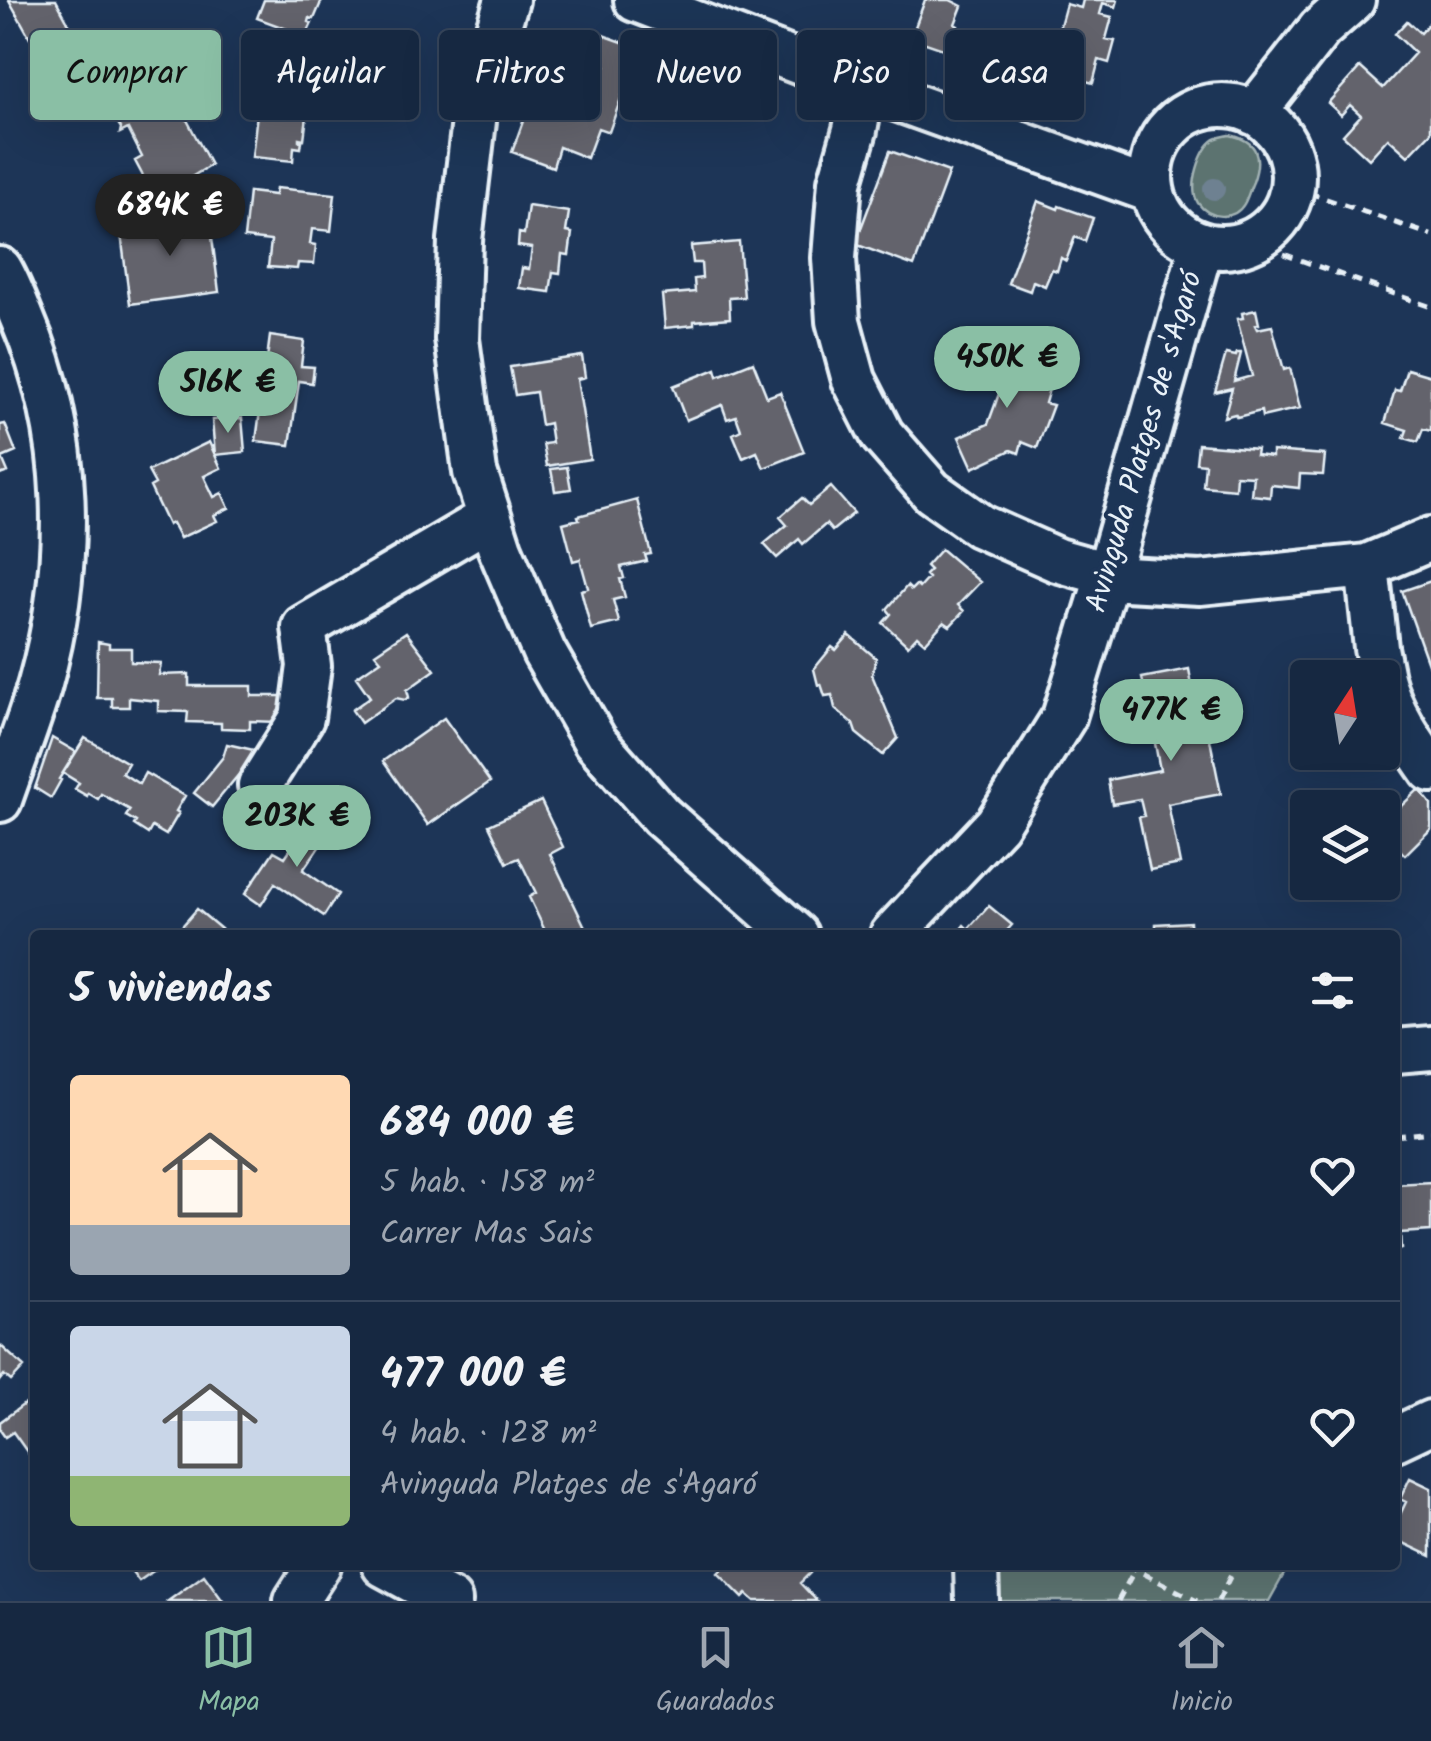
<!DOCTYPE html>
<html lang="es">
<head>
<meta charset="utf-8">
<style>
  body { margin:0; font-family:Kalam,sans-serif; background:#1f3048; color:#f1f3f6; height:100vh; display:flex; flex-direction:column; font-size:38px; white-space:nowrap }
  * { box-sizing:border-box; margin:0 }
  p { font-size:32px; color:#9ea6b1 }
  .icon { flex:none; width:55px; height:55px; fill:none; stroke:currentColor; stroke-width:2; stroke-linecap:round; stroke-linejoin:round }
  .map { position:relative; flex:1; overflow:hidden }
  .sheet { position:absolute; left:30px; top:930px; width:1370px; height:640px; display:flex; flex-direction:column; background:#162841; border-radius:10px; box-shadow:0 10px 40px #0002,0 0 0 2px #35445a }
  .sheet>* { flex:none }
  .guide { position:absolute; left:30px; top:30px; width:1372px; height:90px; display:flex; gap:20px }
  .needle { width:65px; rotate:12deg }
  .fabs { position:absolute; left:1290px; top:660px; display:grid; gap:20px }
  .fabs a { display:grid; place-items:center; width:110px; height:110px; border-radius:10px; background:#162841; box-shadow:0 10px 40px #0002,0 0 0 2px #35445a; font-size:50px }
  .price { position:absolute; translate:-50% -85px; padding:0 22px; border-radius:35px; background:#8abfa5; color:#111; font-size:32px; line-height:65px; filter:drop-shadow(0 2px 5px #0008) }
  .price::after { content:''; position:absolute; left:50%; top:60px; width:30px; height:22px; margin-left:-15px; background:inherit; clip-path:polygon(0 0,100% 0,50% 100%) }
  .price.current { background:#222; color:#fff }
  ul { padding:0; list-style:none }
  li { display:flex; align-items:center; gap:30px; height:250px; padding:0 40px }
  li+li { border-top:2px solid #35445a }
  li span { display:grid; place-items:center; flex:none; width:280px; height:200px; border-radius:10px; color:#555 }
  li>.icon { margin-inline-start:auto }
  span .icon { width:120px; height:120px; fill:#fffc; stroke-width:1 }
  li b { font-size:42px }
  h2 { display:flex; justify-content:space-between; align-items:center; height:120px; padding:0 40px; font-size:42px }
  .tag { padding:0 35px; border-radius:10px; background:#162841; box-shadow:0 10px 40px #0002,0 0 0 2px #35445a; font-size:35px; line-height:90px }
  .tag.current { background:#8abfa5; color:#111 }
  .dock { display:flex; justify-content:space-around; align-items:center; height:140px; border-top:2px solid #35445a; background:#162841; font-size:28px; color:#9ea6b1 }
  .dock a { display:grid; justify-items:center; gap:5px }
  .dock .current { color:#8abfa5 }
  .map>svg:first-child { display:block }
  .green { fill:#5b736f; stroke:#a2b2b4; stroke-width:2.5 }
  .building { fill:#63646c; stroke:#e8f1f8; stroke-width:2.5 }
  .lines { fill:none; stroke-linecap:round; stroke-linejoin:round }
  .minor-casing { stroke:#e8f1f8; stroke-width:50 }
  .path { stroke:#e8f1f8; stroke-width:5; stroke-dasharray:10 8; stroke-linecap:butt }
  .minor { stroke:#1d3557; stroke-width:42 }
  .tree { fill:#6e8191 }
  .labels { text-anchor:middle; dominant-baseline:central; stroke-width:8; stroke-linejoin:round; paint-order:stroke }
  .street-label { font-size:30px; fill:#e8f1f8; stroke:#1d3557 }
</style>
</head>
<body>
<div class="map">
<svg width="1431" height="1601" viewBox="0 0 1431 1601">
  <rect width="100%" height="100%" fill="#1d3557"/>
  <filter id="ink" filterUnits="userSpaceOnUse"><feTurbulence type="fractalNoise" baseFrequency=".01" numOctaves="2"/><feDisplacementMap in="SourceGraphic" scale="20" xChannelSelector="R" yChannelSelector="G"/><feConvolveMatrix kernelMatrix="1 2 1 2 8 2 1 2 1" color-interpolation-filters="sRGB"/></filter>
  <g filter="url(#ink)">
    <path class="green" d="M1230 135C1258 141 1262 157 1253 182 1250 188 1248 197 1244 204 1234 221 1209 219 1198 203 1188 187 1200 149 1215 139 1221 136 1224 136 1230 135Z
      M998 1565H1289L1269 1601H999Z"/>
    <path class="building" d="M9 0H56L69 24 33 43Z
      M264 0H322L314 19 310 18 309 22 312 23 306 36 257 18Z
      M925 0H950L962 6 955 24 958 26 956 31 953 30 946 50 911 38Z
      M1083 0H1118L1116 7 1103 3 1100 14 1112 17 1106 39 1115 41 1109 63 1099 60 1093 83 1079 79 1074 97 1050 91 1056 71 1048 69 1066 4 1081 8Z
      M1407 21 1420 33 1431 21V132L1408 156 1388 138 1369 159 1343 135 1361 115 1350 105 1341 115 1328 103 1360 67 1383 88 1415 53 1395 34Z
      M589 30 639 48 609 132 598 128 587 158 559 147 553 167 512 152 528 107 547 114 549 110 557 113 573 69 600 78 605 67 578 58Z
      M173 61 184 84 174 89 182 103 179 105 211 165 173 188 172 185 153 195 135 161 142 157 128 129 120 133 121 128 114 117 137 105 135 102 140 100 131 83Z
      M262 70 322 77 319 102 309 101 304 139 299 138V141H302L301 148 294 147 293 161 252 157Z
      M890 151 949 172 914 266 855 244Z
      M276 188 335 194 331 231 312 229 310 244 316 245 314 264 298 263 297 269 268 267 271 241 244 238 249 192 275 195Z
      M1038 201 1058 209 1059 206 1093 218 1085 241 1075 237 1066 261 1061 258 1057 271 1052 269 1045 286 1033 281 1030 291 1008 283Z
      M528 206 569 212 566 232 572 233 569 255 562 254 560 273 553 272 550 292 519 288 522 268 529 269 532 248 518 246 519 233 524 234Z
      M209 214 219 292 130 304 120 226Z
      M739 242 744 297 729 298 730 318 694 321V325L665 328 662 295 695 292 694 279 702 278 701 263H693L691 246Z
      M1256 310 1259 324 1255 325 1257 329 1272 326 1284 370 1290 368 1300 408 1262 417 1261 411 1237 417 1235 414 1224 417 1232 388 1215 392 1226 354 1236 356 1237 353H1241L1234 381 1252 376 1237 319 1243 318 1242 313Z
      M270 336 304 341 301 366 314 367 312 383 299 381 290 445 256 441Z
      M1002 342 1020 381 1024 380 1049 389 1045 403 1053 405 1037 448 1022 442 1019 453 1011 450 973 468 959 437 988 424 1000 391 993 376 986 379 974 355Z
      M582 356 585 377 577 379 590 459 547 466 543 444 552 443 549 423 541 425 536 392 515 395 510 367Z
      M753 362 767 397 780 392 804 452 764 468 757 452 743 458 733 434 741 430 736 416 727 419 722 405 686 420 673 386 716 369 718 376Z
      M1407 369 1431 376V431L1423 429 1418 442 1404 438 1407 430 1385 423 1395 390 1400 391Z
      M242 418 245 452 215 455 212 420Z
      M5 424 16 452 2 458 8 472 0 475V425Z
      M209 442 221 468 204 476 214 497 222 493 229 508 214 515 217 521 180 538 172 523 168 525 150 487 155 484 148 471Z
      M1198 444 1257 449 1256 455 1272 457V451L1325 455 1323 475 1300 474 1299 488 1271 485 1270 497 1251 495 1253 476 1236 475 1235 489 1203 486 1205 464 1196 463Z
      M567 467 571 489 555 491 551 469Z
      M831 487 854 513 832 531 826 524 803 544 799 539 777 558 764 544 787 525 780 517 802 498 809 505Z
      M637 500 651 554 645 555 647 561 621 567 624 578 620 579 625 597 613 600 619 622 591 629 581 590 588 588 580 559 573 561 563 523 579 519 578 516Z
      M941 549 980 582 958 605 964 611 950 626 944 622 925 643 917 636 908 646 883 623 891 614 887 609 907 586 911 590 916 585 919 588 928 578 925 575 930 570 926 566Z
      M1431 581V672L1402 591Z
      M406 632 435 670 407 690 409 697 405 700 396 698 361 723 352 710 370 697 356 677 381 660 375 653Z
      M849 635 876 658 872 675 898 738 883 755 856 733 853 724 835 708 832 695 825 696 821 684 818 685 814 669 832 647 836 650Z
      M98 642 109 644V648H131V662L161 663 159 675 189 674V686H252V696H284L278 722 250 721V729L221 728V723L187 722 188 712 158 711V701L129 698V707H112V698H97Z
      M1189 669 1192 686 1199 685 1221 794 1168 804 1180 864 1150 870 1139 817 1144 816 1140 799 1112 804 1108 780 1160 770 1154 738 1165 736 1160 713 1150 715 1142 678Z
      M444 718 490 782 428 825 383 761Z
      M52 738 76 752 59 779 61 780 51 798 35 788Z
      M85 738 128 763 122 773 139 784 145 773 185 796 176 811 179 813 166 835 152 827 148 834 134 825 136 822 126 816 130 810 101 794 98 799 88 793 87 796 75 789 79 783 63 773Z
      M227 744 258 751 212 807 194 793 223 757Z
      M1419 789 1431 804V829L1405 855 1382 831V824Z
      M541 801 563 847 550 854 586 929 574 935H547L529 897 536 893 519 858 507 863 489 825Z
      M316 812 335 824 303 870 338 894 324 916 275 883 261 905 245 894 274 851 285 857Z
      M989 906 1012 925 1003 935H956L964 925 968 929Z
      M197 909 221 929 216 935H169L173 931 176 933Z
      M1190 922 1191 935H1156V924Z
      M1431 1182V1231L1400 1233 1401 1249 1395 1250V1184Z
      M0 1345 24 1367 11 1381 4 1375 0 1380Z
      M35 1400V1463L13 1432 5 1437 0 1430V1422L27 1402 29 1405Z
      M1410 1478 1431 1488V1556L1395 1539V1525L1406 1502 1400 1499Z
      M127 1565H162L139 1581Z
      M726 1565H802L810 1573 800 1583 817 1601H755L747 1594 743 1598 718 1573Z
      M204 1575 223 1601H168Z"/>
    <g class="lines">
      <g class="minor-casing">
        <path id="minor" d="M507 0 477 95 460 240 457 339 475 472 500 549 544 652 595 741 661 816 796 935
          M636 0 863 87 1152 191
          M863 87 855 130 840 182 834 258 838 321 854 380 882 435 932 492 980 526 1057 560 1125 579 1200 583 1367 566 1431 539
          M1151 176a71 71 0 1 1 142 0a71 71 0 1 1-142 0Z
          M1254 113 1320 29 1353 0
          M0 269C9 284 15 301 22 318 72 434 74 562 40 684 29 723 13 762 0 800
          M1367 566 1376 648 1382 678
          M1382 678C1390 711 1412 743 1431 770
          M260 785 302 718 309 666 304 627 489 518
          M892 935 997 824 1064 717 1108 574 1202 245
          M1395 1051 1431 1048
          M1395 1439 1431 1422
          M384 1565 450 1601
          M976 1565 977 1601
          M296 1601 319 1565"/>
      </g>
      <path class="path" d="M1292 187 1431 235
        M1250 242 1431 307
        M1395 1136 1431 1132
        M1127 1565 1197 1601
        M1118 1601 1135 1569
        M1218 1601 1236 1565"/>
      <use href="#minor" class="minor"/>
    </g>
    <circle class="tree" cx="1214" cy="189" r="11"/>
  </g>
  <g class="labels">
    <g class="street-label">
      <text transform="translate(1145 442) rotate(-74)">Avinguda Platges de s'Agaró</text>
    </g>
  </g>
</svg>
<div class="fabs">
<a><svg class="needle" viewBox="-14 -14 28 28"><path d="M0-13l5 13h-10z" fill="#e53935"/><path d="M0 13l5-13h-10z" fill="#9ea6b1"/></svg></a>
<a><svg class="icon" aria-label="layers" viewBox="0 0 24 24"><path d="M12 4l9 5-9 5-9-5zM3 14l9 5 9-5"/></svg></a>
</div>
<b class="price current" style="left:170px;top:259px">684K €</b>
<b class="price" style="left:1007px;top:411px">450K €</b>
<b class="price" style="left:228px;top:436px">516K €</b>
<b class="price" style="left:1171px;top:764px">477K €</b>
<b class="price" style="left:297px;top:870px">203K €</b>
<div class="guide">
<a class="tag current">Comprar</a>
<a class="tag">Alquilar</a>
<a class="tag">Filtros</a>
<a class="tag">Nuevo</a>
<a class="tag">Piso</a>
<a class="tag">Casa</a>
</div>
<section class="sheet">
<h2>5 viviendas<svg class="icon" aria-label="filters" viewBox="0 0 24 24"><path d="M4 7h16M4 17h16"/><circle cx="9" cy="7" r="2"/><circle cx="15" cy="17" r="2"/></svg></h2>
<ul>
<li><span style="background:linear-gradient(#ffd9b3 75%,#9aa5b1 0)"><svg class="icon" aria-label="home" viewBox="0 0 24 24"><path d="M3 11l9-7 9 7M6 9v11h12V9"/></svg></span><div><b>684 000 €</b><p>5 hab. · 158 m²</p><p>Carrer Mas Sais</p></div><svg class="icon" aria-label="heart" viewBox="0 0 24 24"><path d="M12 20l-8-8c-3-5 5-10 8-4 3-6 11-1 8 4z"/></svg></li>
<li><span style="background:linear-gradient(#c9d6e8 75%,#8fb573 0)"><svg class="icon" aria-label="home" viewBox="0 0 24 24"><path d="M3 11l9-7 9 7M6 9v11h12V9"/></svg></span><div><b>477 000 €</b><p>4 hab. · 128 m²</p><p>Avinguda Platges de s'Agaró</p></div><svg class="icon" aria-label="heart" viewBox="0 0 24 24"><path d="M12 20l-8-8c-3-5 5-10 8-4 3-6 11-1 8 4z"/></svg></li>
</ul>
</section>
</div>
<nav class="dock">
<a class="current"><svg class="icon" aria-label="map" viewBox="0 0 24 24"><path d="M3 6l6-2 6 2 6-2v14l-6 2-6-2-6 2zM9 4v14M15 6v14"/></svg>Mapa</a>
<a><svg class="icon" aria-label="saved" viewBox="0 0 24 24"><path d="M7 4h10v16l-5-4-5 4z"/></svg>Guardados</a>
<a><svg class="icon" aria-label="home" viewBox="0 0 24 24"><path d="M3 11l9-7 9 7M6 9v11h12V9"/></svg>Inicio</a>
</nav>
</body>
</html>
